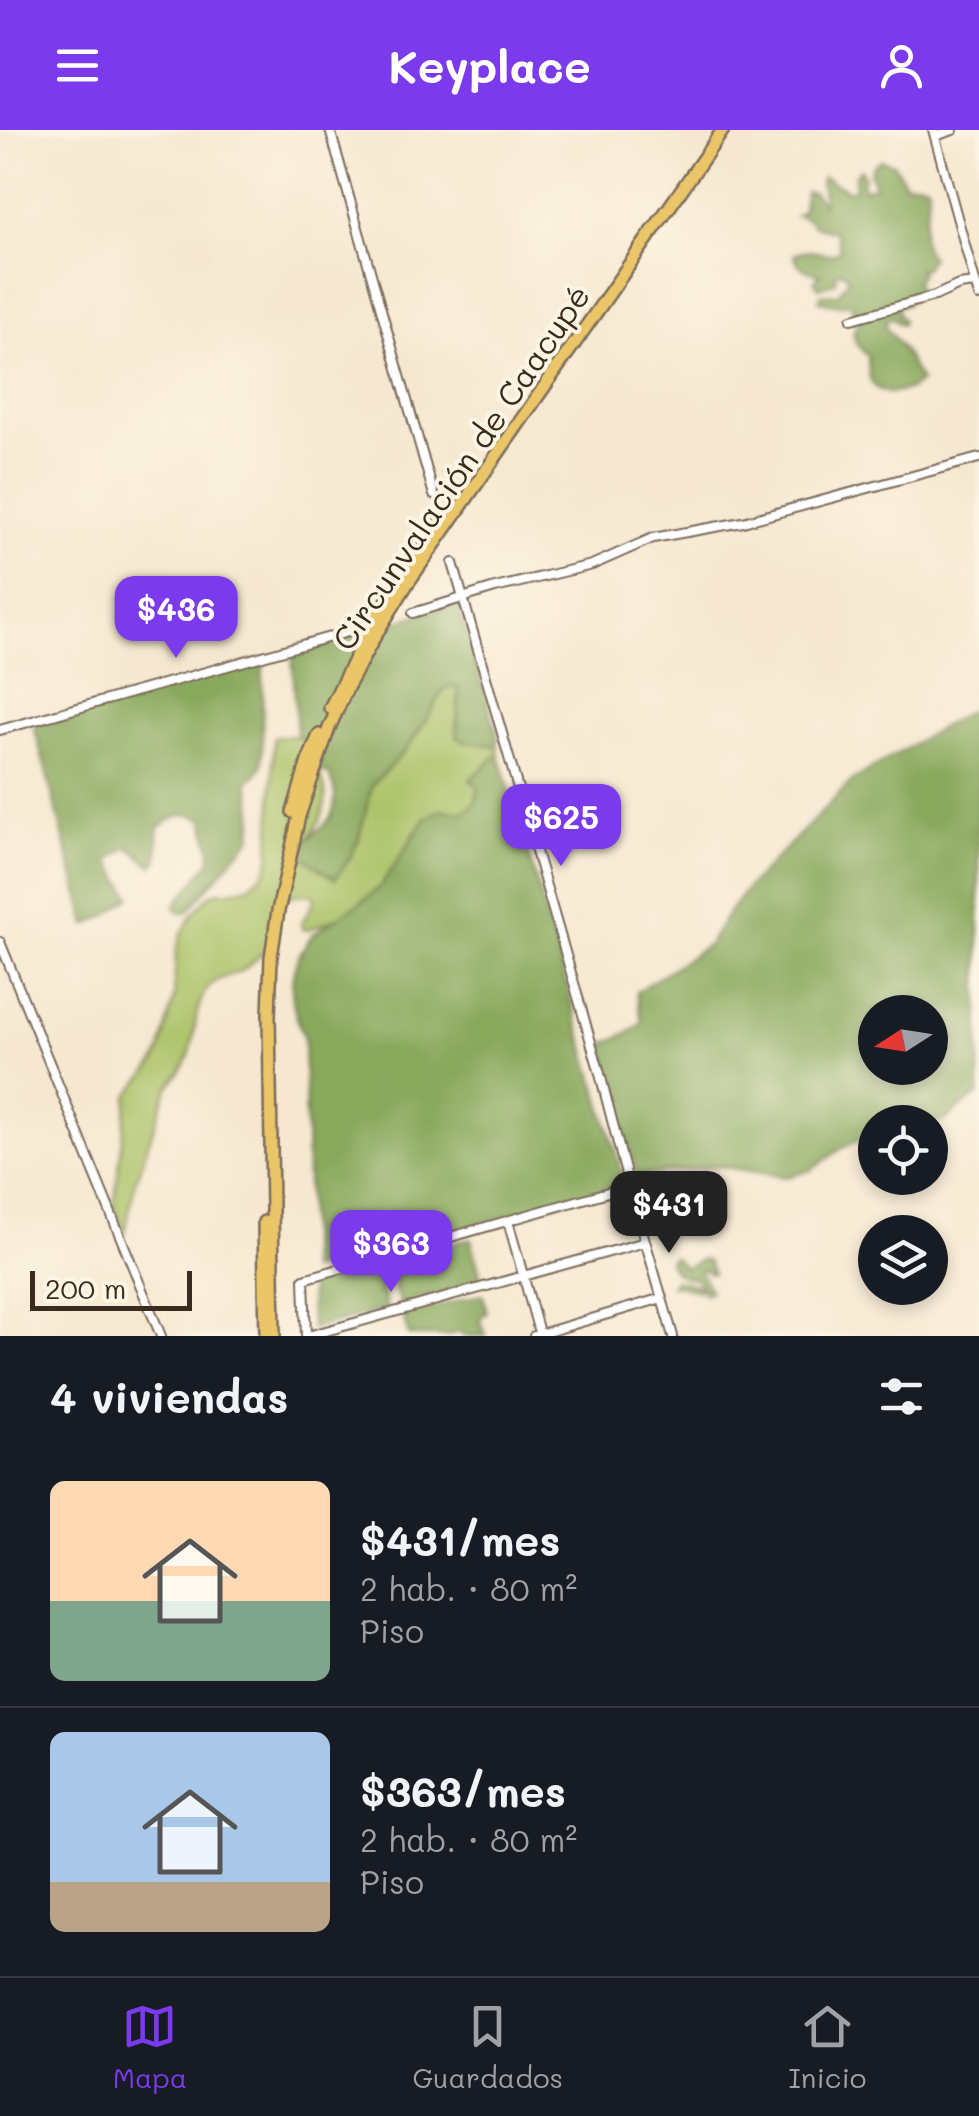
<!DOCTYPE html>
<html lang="es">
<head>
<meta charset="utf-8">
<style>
  body { margin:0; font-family:Mali,sans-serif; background:#20242c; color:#f1f3f6; height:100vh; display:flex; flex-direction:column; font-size:38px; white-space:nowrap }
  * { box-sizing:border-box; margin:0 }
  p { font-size:32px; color:#9ea1a6 }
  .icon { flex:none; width:55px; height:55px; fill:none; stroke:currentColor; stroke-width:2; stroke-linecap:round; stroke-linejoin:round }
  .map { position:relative; height:1206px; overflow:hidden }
  .panel { display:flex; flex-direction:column; background:#171b24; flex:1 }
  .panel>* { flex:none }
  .needle { width:65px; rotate:258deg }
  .fabs { position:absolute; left:858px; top:865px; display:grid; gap:20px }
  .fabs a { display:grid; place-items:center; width:90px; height:90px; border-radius:50%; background:#171b24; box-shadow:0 5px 15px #0003; font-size:50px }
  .scale { position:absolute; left:30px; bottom:25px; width:162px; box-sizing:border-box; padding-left:10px; border:5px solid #3b2a1e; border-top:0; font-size:28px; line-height:35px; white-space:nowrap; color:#3b2a1e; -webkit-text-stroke:8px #fcf5e5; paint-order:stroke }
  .price { position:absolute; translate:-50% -85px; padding:0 22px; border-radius:20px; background:#7c3aed; color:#fff; font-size:32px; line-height:65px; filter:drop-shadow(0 2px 5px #0008) }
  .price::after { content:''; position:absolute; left:50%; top:60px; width:30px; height:22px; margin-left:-15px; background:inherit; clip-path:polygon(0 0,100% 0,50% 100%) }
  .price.selected { background:#222; color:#fff }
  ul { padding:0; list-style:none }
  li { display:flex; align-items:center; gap:30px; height:250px; padding:0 50px }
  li+li { border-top:2px solid #363941 }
  li span { display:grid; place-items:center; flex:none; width:280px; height:200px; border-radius:15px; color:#555 }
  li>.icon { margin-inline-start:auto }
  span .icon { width:120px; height:120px; fill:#fffc; stroke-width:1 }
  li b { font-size:42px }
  h2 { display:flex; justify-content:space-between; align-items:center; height:120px; padding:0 50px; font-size:42px }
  header { display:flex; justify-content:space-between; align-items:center; height:130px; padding:0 50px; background:#7c3aed; color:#fff; font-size:45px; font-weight:700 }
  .menu { display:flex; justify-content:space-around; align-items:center; height:140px; border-top:2px solid #363941; background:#171b24; font-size:28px; color:#9ea1a6 }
  .menu a { display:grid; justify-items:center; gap:5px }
  .menu .selected { color:#7c3aed }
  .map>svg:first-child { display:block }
  .green { fill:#abc267; stroke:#737642; stroke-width:2.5 }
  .forest { fill:#88a85c; stroke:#62693d; stroke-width:2.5; fill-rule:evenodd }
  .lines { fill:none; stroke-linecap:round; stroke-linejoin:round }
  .minor-casing { stroke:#7c6c5c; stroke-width:12 }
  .highway-casing { stroke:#7c6c5c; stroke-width:16 }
  .minor { stroke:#fff; stroke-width:8 }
  .highway { stroke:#ebc669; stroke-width:11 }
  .labels { text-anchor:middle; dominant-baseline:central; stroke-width:8; stroke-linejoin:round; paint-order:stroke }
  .street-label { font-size:32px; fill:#3b2a1e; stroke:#fcf5e5 }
</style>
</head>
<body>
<header><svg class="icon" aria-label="menu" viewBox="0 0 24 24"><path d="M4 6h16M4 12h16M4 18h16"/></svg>Keyplace<svg class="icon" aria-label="person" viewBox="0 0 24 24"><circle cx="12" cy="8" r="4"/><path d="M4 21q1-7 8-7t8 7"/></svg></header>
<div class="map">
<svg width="979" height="1206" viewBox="0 0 979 1206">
  <rect width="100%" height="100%" fill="#fcf5e5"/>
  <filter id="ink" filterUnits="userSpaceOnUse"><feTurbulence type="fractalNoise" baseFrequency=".01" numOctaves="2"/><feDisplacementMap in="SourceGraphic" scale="20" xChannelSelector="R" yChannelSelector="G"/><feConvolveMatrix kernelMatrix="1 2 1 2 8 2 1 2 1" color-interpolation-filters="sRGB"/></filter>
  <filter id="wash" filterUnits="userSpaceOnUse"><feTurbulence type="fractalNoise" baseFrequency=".0048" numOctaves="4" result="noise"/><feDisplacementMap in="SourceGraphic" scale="40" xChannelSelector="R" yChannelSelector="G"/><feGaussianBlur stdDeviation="2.25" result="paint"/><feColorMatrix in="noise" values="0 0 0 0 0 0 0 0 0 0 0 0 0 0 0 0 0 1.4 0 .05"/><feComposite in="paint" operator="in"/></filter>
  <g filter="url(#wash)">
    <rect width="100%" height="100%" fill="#f6e8d0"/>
    <path class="green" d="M451 556H456L459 564 456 599 464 612 498 616 499 624 470 649 478 656C479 675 467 687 448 681L416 701 390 746 372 765 342 786 307 800 302 799 301 794 315 769 313 765C271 759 280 789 268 814 263 823 249 837 241 841 229 846 215 848 207 859 192 882 197 902 189 926 185 940 170 950 165 965L135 1052 125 1104 114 1075 128 966 155 933 161 920 174 867 176 822 182 803 193 784 208 767 218 761 227 762 249 756 265 742 270 729 274 607 297 606 307 613C310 620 311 629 314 636 316 641 320 645 322 650 333 674 317 698 303 716L313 733 323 742 358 711 372 655 405 621 427 589 443 560Z"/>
    <path class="forest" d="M881 30 894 34 905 53 918 52 927 54C935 74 911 108 931 127L925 138 918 139 921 143 916 150 918 162 906 175 898 176V183L903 190 902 194 898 193 892 187 888 189 885 197C901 213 909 233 920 251 910 263 883 269 872 253 868 246 868 234 868 226 853 214 847 200 864 187L851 184 854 176 843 173 840 175 819 171 821 165 838 164 849 148 842 141 835 144 836 152 819 158 814 151 820 144C806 141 799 139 794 125 815 114 823 131 840 120L835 102 814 96 808 89 796 85 803 80 805 62 814 63 822 74 823 66 820 51 823 47 850 61 854 59 855 45 861 39 864 47 862 54 864 59 875 56 870 43 873 35Z
      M458 474 497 603 498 616 464 612 457 607 459 564 456 557 451 556 443 560 427 589 405 621 372 655 358 711 350 728 335 749 300 724C307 705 316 705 327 692 338 679 337 656 328 643L318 642 314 636 308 613 297 606 292 520Z
      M263 529 262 636 256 645 248 651C252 669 256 690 251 708L187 782 180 783 174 776 210 732 211 721 204 690C187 679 172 685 158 698V730L153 736 129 717 109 730 131 767 108 785 87 795 34 596Z
      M979 575V964L944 991 930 994 875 992V1003L842 1018 811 1040 787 1047 718 1036 637 1046 602 915 630 902 642 893 636 862 709 814 727 785 748 757 853 650ZM875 882H930V938H875Z
      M499 624 625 1054 309 1141 304 907C292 880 286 849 301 822 306 815 308 808 315 803 337 786 361 775 381 756L426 688 441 680 465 682C475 674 479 669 478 656L470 650Z
      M471 1108 482 1152 400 1175 387 1131Z
      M673 1126 685 1138 702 1129 708 1131 713 1143H709L705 1139 700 1140 710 1161 704 1164 702 1158 699 1161C689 1159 681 1155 671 1155L675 1150 701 1156 695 1148C681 1147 672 1145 669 1130Z
      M375 1135 387 1179 311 1199 310 1152Z
      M483 1164 487 1183 480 1187 486 1206H462L460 1201 448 1206H409L403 1186Z"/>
  </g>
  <g filter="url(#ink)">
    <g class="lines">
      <g class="minor-casing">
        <path id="minor" d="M330 0 434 365
          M933 0 979 166
          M935 6 953 0
          M852 189 935 166 959 155 975 153
          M453 433 599 940 629 1056 673 1206
          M413 483 495 458 592 435 653 408 743 392 979 328
          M0 600 362 498
          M0 812 161 1206
          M508 1091 540 1206
          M306 1206 304 1149 629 1056
          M308 1206 645 1112
          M534 1206 662 1168"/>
      </g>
      <g class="highway-casing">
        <path id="highway" d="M330 578 373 492 443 389
          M293 682 308 631 319 605
          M264 1092 266 1206
          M274 1206 269 886 271 827 278 781 299 686 329 598 347 558 376 504 407 454 723 0"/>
      </g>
      <use href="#minor" class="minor"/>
      <use href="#highway" class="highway"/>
    </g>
  </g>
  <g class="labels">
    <g class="street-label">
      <text transform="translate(460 337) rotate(-56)">Circunvalación de Caacupé</text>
    </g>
  </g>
</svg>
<div class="fabs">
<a><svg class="needle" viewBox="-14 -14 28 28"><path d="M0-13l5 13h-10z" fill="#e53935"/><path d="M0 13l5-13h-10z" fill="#9ea1a6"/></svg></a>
<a><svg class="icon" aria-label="locate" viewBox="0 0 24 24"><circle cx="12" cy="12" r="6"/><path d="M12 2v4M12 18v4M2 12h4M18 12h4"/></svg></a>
<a><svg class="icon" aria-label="layers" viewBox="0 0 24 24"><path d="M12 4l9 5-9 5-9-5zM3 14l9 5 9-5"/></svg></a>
</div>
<div class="scale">200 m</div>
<b class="price" style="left:176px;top:531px">$436</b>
<b class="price" style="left:561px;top:739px">$625</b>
<b class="price selected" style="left:669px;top:1126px">$431</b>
<b class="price" style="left:391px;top:1165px">$363</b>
</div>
<section class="panel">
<h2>4 viviendas<svg class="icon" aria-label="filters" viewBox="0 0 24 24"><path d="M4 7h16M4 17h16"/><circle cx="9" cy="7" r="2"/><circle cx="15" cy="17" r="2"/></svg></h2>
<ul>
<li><span style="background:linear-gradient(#ffd9b3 60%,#7fa58c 0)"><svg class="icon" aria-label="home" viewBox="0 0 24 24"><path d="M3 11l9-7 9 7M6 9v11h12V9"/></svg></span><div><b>$431/mes</b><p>2 hab. · 80 m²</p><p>Piso</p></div></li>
<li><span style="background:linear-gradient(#a9c7e8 75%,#b9a48a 0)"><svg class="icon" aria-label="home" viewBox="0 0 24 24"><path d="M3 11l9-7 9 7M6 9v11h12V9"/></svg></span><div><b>$363/mes</b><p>2 hab. · 80 m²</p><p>Piso</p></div></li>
</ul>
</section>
<nav class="menu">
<a class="selected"><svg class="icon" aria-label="map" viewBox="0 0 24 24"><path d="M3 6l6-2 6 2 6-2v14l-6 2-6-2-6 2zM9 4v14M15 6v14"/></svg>Mapa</a>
<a><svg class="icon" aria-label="saved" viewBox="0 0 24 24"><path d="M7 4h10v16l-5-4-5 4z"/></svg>Guardados</a>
<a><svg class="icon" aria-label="home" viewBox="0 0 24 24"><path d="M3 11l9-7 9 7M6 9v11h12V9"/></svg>Inicio</a>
</nav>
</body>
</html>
